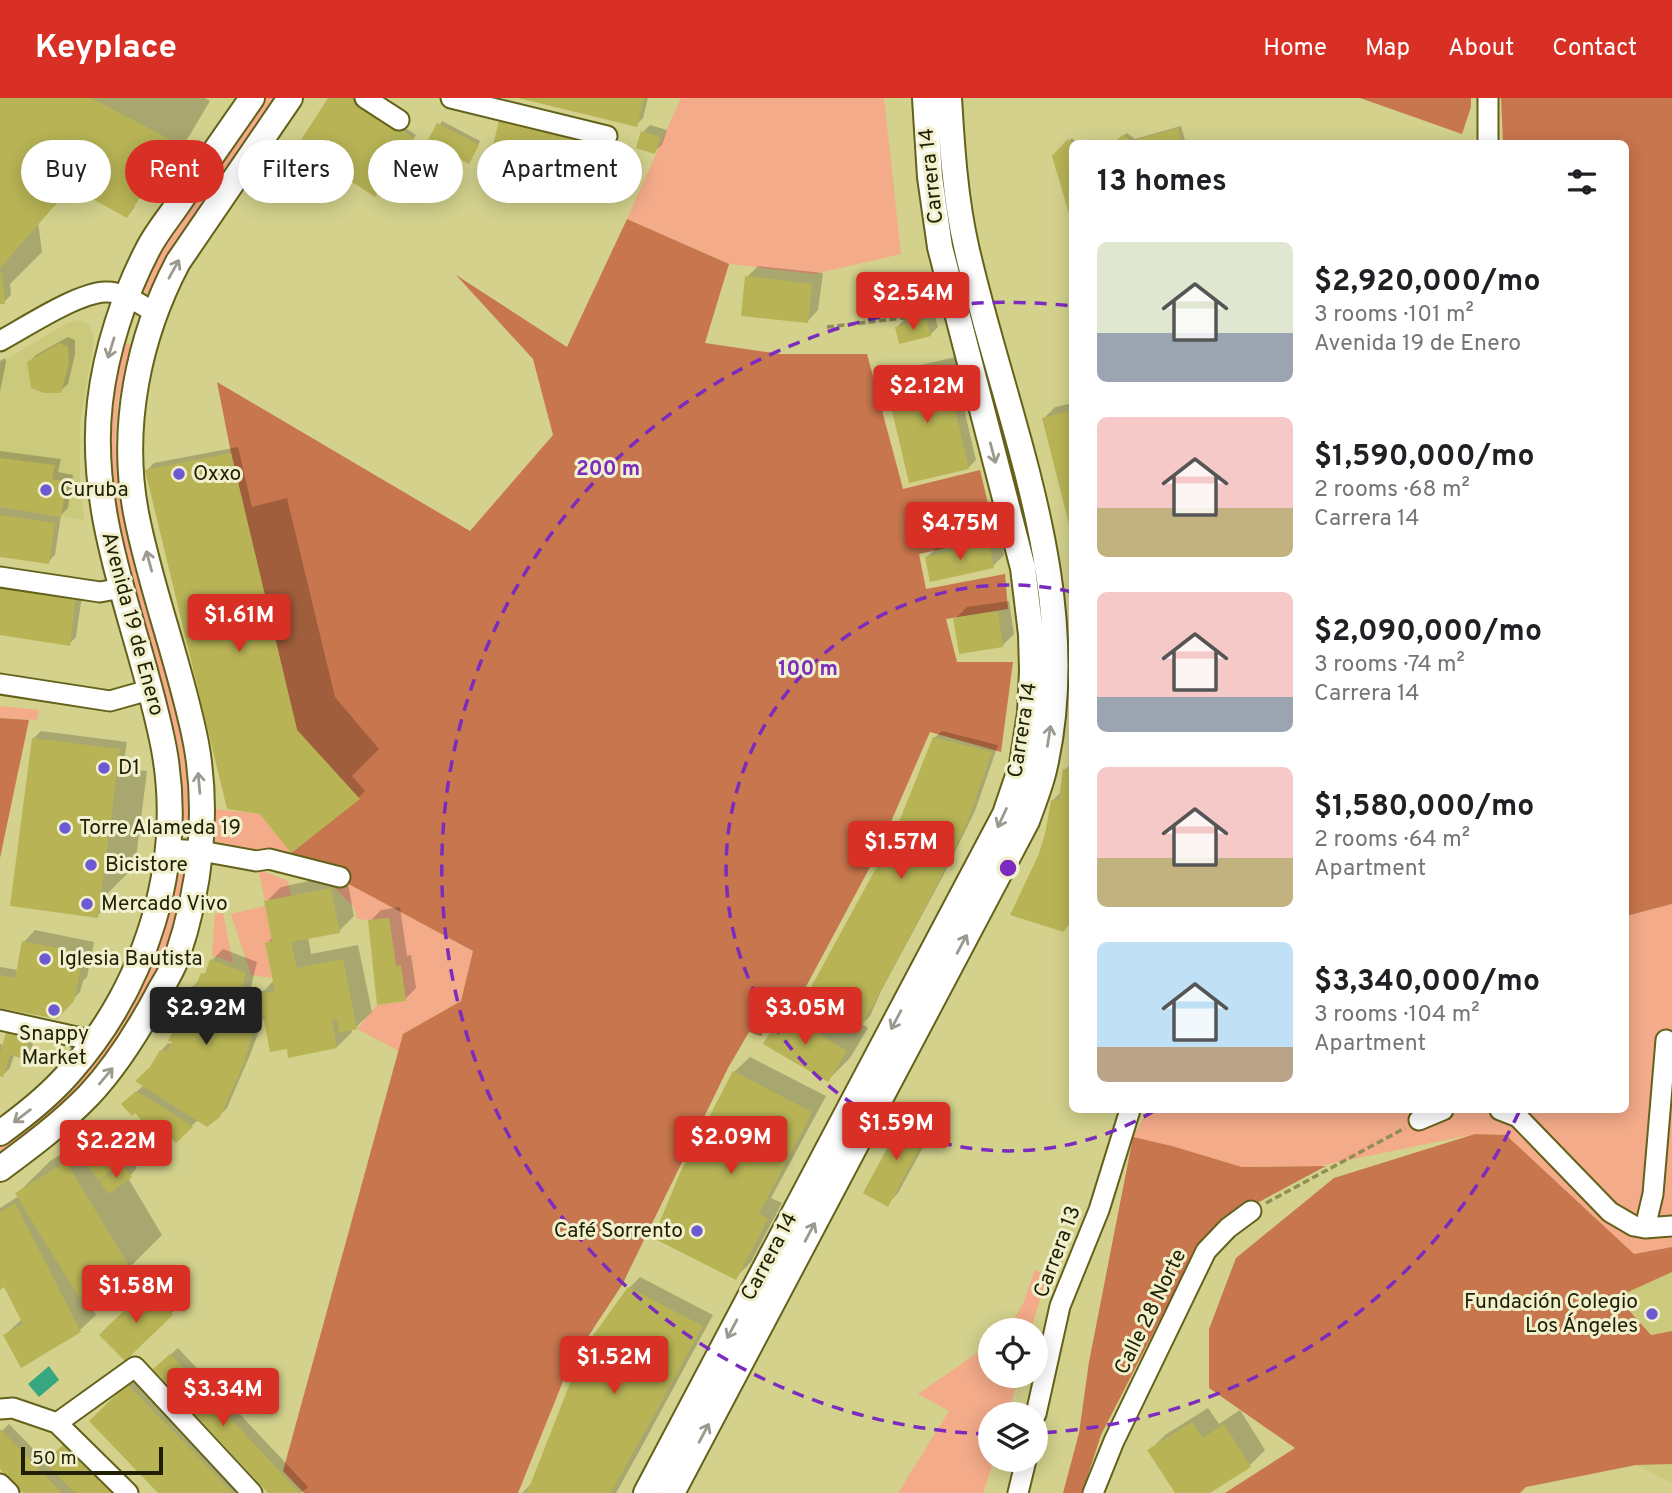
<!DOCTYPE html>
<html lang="en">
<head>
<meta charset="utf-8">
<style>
  body { margin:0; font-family:Overpass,sans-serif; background:#f2f2f2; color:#202124; height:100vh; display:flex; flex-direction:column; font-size:26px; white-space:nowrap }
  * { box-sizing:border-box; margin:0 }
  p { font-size:23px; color:#757577 }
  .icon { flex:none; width:38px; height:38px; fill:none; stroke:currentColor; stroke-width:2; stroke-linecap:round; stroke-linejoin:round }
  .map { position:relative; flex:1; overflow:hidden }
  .drawer { position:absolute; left:1069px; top:42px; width:560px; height:973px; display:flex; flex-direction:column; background:#fff; border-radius:10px; box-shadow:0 4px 18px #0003 }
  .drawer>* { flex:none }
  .banner { position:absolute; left:21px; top:42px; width:665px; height:63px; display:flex; gap:14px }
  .controls { position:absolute; left:978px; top:1220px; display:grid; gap:14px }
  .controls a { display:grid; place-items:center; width:70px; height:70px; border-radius:50%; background:#fff; box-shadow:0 4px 18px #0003; font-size:35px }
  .scale { position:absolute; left:21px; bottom:18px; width:142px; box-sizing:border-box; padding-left:7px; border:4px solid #201f03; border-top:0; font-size:19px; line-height:24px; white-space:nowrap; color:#201f03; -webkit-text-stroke:5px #f0f0cd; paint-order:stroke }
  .price { position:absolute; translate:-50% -60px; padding:0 16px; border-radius:7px; background:#d93025; color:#fff; font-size:23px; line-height:46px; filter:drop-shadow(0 2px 4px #0008) }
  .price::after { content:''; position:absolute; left:50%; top:42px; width:21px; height:16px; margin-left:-10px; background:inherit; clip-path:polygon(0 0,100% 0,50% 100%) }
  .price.active { background:#222; color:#fff }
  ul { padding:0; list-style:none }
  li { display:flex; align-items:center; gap:21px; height:175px; padding:0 28px }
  li span { display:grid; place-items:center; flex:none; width:196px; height:140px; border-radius:10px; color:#555 }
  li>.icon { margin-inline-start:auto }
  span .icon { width:84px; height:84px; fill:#fffc; stroke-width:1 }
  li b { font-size:30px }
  h2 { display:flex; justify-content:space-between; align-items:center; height:84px; padding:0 28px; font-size:30px }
  .tag { padding:0 24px; border-radius:32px; background:#fff; box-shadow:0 4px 18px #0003; font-size:24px; line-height:63px }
  .tag.active { background:#d93025; color:#fff }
  header { display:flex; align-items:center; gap:42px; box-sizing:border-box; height:98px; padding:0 35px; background:#d93025; color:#fff }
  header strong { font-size:33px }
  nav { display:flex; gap:38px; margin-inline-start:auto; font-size:24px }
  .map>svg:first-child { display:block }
  .built { fill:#cbc97b }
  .green { fill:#f3ab89 }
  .forest { fill:#c8764d }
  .water { fill:#36a781 }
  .shadow { fill:#0003 }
  .building { fill:#b8b456 }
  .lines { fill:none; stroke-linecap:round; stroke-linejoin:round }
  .minor-casing { stroke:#64611b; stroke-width:23 }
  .major-casing { stroke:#64611b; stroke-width:28 }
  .path { stroke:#8f8d58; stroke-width:3.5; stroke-dasharray:7 3.5; stroke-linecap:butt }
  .minor { stroke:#fff; stroke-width:19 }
  .major { stroke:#fff; stroke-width:24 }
  .oneway { stroke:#9b9a8e }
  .ring { fill:none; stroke:#7b2cbf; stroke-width:3.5; stroke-dasharray:12 9 }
  .poi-dot { fill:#6d59d2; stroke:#f0f0cd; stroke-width:2.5 }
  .labels { text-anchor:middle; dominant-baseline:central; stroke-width:6; stroke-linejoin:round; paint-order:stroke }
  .street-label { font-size:21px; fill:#201f03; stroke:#f0f0cd }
  .poi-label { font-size:21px; fill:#201f03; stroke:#f0f0cd; text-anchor:start }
  .centre { fill:#7b2cbf; stroke:#f0f0cd; stroke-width:3.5 }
  .ring-label { font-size:21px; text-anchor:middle; font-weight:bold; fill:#7b2cbf; stroke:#f0f0cd; stroke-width:6; stroke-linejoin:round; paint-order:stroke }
</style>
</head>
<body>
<header>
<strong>Keyplace</strong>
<nav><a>Home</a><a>Map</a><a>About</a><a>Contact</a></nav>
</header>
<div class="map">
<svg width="1672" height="1395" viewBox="0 0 1672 1395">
  <rect width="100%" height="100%" fill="#d3d18c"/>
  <path class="built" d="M78 222 89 227 94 241 80 326V386L84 422 0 409V265L67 225Z
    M1672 1174V1233L1651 1237 1617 1199Z
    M1672 1366V1385L1636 1367Z"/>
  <path class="green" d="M263 0H277L173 147 152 191 147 195 142 191 164 141Z
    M681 0H884L901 156 814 176 729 166 627 121Z
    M128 245 134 249 119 298 115 343 120 387 189 652 192 711 183 732 179 654 120 441 106 344 111 297 123 248Z
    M0 608 39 612 37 622 0 620Z
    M214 711 260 716 291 755 473 853 461 903 403 936 399 953 357 931 377 907 405 903 396 868 389 820 368 822 357 821 354 809 318 774 215 747Z
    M258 771 288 783 291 798 265 803Z
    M183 774 188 778 167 858 112 956 84 989 0 1060V1047L155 854 177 778Z
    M1672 806V1149L1634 1156 1506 1037 1475 1036 1319 1068 1242 1069 1172 1048 1133 1039 1148 1012H1626V818Z
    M265 808 272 843 265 845 272 880 251 877 231 816Z
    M223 815 233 865 212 857 215 816Z
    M1035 1171 1046 1180 1031 1232H1007L1023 1206Z
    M990 1246V1278H1019L1008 1316H990V1362H994L983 1395H898L949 1313 918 1296Z"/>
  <path class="forest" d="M1360 0H1471V9L1462 36Z
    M1501 0H1672V806L1626 818V46L1503 45Z
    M627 121 729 166 705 245 780 256H867L903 391 980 372 996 439 919 456 926 491 1005 476 1008 511 946 521 957 564H1013L1001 654 930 634 877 756 802 896 791 912 778 910 761 938 749 934 728 970 622 1187 570 1266 518 1395H304L283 1373 403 936 461 903 473 853 291 755 359 701 297 632 231 355 217 284 470 433 553 337 533 261 456 177 567 249Z
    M0 620 29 622 0 760Z
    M1475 1036 1506 1037 1634 1156 1672 1149V1174L1617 1199 1651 1237 1672 1233V1366L1636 1367 1526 1389 1520 1395H1225L1295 1350 1209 1290V1231L1236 1160 1334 1080Z
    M1133 1039 1172 1048 1242 1069 1326 1068 1218 1126 1164 1214 1101 1337 1082 1395H1063L1079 1335 1089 1264Z"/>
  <path class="water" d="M49 1268 59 1282 39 1299 28 1286Z"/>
  <path class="shadow" d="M0 0H205L210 3 170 70 132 107 135 109 127 118 71 87 38 124 42 154 10 186 11 197 4 204H0Z
    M331 0H359L416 37 378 94Z
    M522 0H648L643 20 636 27Z
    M442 23 480 43 469 63 430 43Z
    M650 27 667 32 662 47 654 54 643 34Z
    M1181 28 1186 46H1113L1127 35 1135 41Z
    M611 35 603 65 596 72 495 46Z
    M1072 40 1078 46H1073V122L1054 58Z
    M758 168 823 175 818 212 807 224 747 179Z
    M934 215 938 229 930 237 897 229 904 222Z
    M68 239 75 242V256L68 286 60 293 29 264 36 257Z
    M956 259 964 290 960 294 976 362 969 369 910 383 887 284 898 272Z
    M5 260 6 264 0 294V263Z
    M1073 305V428L1044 320 1055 309Z
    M238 349 252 409 287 400 335 599 379 651 352 678 365 693 358 700 261 714 147 372 154 365Z
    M0 353 61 361 58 374 73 377 68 410 61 417 55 457 48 464 0 457Z
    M1000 434 1004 457 993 468 927 459 938 448Z
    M83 490 76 539 69 546 0 535Z
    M1009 503 1014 536 1003 547 955 521 967 509Z
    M41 633 127 644 123 670 147 673 135 768 106 797 104 811 97 818 34 640Z
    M942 633 998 647 975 713 943 778 881 893 870 918 862 926 868 930 850 960 828 982 783 916 806 893 810 895 894 740 934 640Z
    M1073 664V823L1064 832 1032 779 1047 737 1053 702 1062 693 1065 672Z
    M346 775 354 818 339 833 308 839 311 856 358 847 372 914 356 929 351 930 352 934 337 949H288L265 917 250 957 227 1010 219 1018 199 1021 176 1043 131 999 144 987 161 953 168 945 173 947 178 926 186 918 188 920 191 915 193 889 210 869 212 862 223 851 257 864 251 889 264 893 274 882 267 845 273 839 266 804 281 789Z
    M400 809 407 858 411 857 416 890 405 901 370 823 381 812Z
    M35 832 94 844 87 879 83 883 80 894 56 919 0 908V869L18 872 24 844Z
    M15 927 36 933 31 952 24 959 14 957 10 970 3 977 0 976V946L4 947 8 934Z
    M750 959 826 998 771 1100 782 1105 751 1164 736 1179 734 974Z
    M916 1009 939 1020 898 1095 887 1107 905 1020Z
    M103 1022 137 1070 128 1080 162 1137 130 1169 85 1196 96 1217 80 1232 22 1267 5 1237 22 1221 5 1187 0 1190V1110L19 1098 18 1095 50 1063 76 1047 82 1038Z
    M640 1179 713 1217 642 1348 616 1395H522L534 1383 629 1190Z
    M159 1180 183 1204 125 1260 102 1237Z
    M178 1250 308 1389 301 1395H271L155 1271Z
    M135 1280 247 1395H161L91 1323Z
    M1208 1310 1219 1326 1240 1312 1265 1352 1250 1367 1207 1395H1177L1150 1352 1165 1337Z
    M9 1326 47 1365 72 1340 126 1395H25L0 1369V1335Z"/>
  <path class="building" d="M0 0H91L175 44 127 120 71 89 0 170Z
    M328 0H352L414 40 375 99 297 48Z
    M518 0H644L637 29Z
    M501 15 605 42 596 74 493 47Z
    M437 25 479 47 469 66 427 44Z
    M1178 30 1182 46H1111L1123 37 1132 43Z
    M641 33 660 39 655 56 636 50Z
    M1068 41 1073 46 1072 126 1052 58Z
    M0 175H2L5 206H0Z
    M745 178 812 186 808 225 741 218Z
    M927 221 931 238 899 246 895 229Z
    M60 245 68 249 69 265 61 295H44L31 290 27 264Z
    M945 269 969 371 909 385 885 283Z
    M1073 312V430H1070L1042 320Z
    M231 355 297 632 360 701 291 755 260 716 227 711 145 372Z
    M0 360 55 367 52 381 67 384 61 419 0 409Z
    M0 417 55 425 49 466 0 459Z
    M989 444 994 470 930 484 925 459Z
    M0 486 76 497 70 548 0 537Z
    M998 513 1003 549 959 556 953 520Z
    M933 639 992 654 968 722 937 787 860 931 805 900 893 739Z
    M32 640 120 651 98 820 10 808Z
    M1073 670V815L1064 834 1010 817 1038 758 1045 736 1051 702H1059L1063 671Z
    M331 790 340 835 291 844 297 870 343 861 357 931 339 935 337 921 332 922 337 950 288 960 287 951 270 954 259 896 275 893 265 845 272 843 264 803Z
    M389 820 396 868 401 867 406 903 377 907 368 822Z
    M22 843 84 855 74 903 57 921 0 910V877L15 880Z
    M210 861 246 875 240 900 255 904V926L244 965 220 1019 207 1029 135 983 150 969 160 952 167 954 172 944 168 943 177 925 182 927 189 914 182 909 192 888 195 889 201 875 205 876Z
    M782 915 847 953 828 984 763 946Z
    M6 934 30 940 24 961 10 957 3 979 0 978V956Z
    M733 973 812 1014 759 1116 768 1121 736 1182 653 1140 680 1075Z
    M136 993 166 1011 193 1029 176 1045 164 1033 161 1036 150 1023 146 1027 135 1015 132 1018 121 1006Z
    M904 1019 929 1032 888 1109 863 1095Z
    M95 1028 122 1066 99 1083 72 1045Z
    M66 1064 131 1171 80 1201 15 1095Z
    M123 1067 132 1079 109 1096 100 1084Z
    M15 1105 81 1234 21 1270 3 1237 23 1226 4 1189 0 1192V1114Z
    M628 1189 703 1228 611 1395H527L576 1270 592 1239Z
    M147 1190 173 1217 125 1263 99 1237Z
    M170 1256 300 1395H268L153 1271Z
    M127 1286 233 1395H158L89 1323Z
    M1192 1324 1203 1340 1224 1326 1251 1369 1210 1395H1175L1147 1352Z
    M0 1331 62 1395H23L0 1371Z
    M64 1346 112 1395H75L45 1364Z"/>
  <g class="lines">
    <g class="minor-casing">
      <path id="minor" d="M365 0 399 22
        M451 0 607 38
        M1488 0V46
        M0 243C26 229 77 195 105 194 123 193 140 206 155 215
        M0 479 100 494 122 490
        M0 586 110 603 149 592
        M168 751 201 753 256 763 269 761 340 779
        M0 922 95 943
        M1500 1012 1518 1019 1610 1114 1634 1128 1645 1130 1672 1128
        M1419 1022 1443 1012
        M1645 1130 1653 1096 1666 942
        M0 1311 13 1310 57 1325 128 1395
        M1036 1316 1060 1208 1099 1112 1130 1012
        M57 1325 135 1269 252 1395
        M0 1386 9 1395
        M1018 1395 1026 1362
        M1093 1395 1114 1343 1206 1153 1228 1130 1251 1113"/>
    </g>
    <g class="major-casing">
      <path id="major" d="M0 1035C25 1017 49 998 69 975 146 888 185 766 164 651 142 535 86 424 100 304 106 252 124 197 148 151 157 133 172 116 183 99 206 66 229 33 252 0
        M0 1071C31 1048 62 1025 89 997 118 966 140 930 160 892 166 882 173 871 177 859 200 792 209 716 196 645 181 568 151 493 136 415 120 330 138 240 178 164L290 0
        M646 1395 1005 716 1022 666 1030 615 1032 573 1031 536 1023 470 940 149 930 79 925 0
        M672 1395 1027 723C1033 706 1040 689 1044 672 1086 494 1004 318 966 148 955 99 952 49 949 0"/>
    </g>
    <path class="path" d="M827 229 936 216
      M1266 1105 1405 1030"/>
    <use href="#minor" class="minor"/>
    <use href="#major" class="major"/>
  </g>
  <defs><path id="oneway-shaft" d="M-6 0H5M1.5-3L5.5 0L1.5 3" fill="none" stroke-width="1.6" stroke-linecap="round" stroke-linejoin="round" transform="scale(1.75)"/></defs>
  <g class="oneway">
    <use href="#oneway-shaft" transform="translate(174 171) rotate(-61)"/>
    <use href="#oneway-shaft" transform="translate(111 250) rotate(107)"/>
    <use href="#oneway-shaft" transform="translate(993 355) rotate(75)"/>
    <use href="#oneway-shaft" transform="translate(149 463) rotate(-105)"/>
    <use href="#oneway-shaft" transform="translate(1049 638) rotate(-81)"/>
    <use href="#oneway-shaft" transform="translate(199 685) rotate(-95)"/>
    <use href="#oneway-shaft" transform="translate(1002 720) rotate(115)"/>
    <use href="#oneway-shaft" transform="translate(962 846) rotate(-62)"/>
    <use href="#oneway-shaft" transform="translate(896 922) rotate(118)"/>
    <use href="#oneway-shaft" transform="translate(106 978) rotate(-50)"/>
    <use href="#oneway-shaft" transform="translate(22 1018) rotate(143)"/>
    <use href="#oneway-shaft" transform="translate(810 1134) rotate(-62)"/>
    <use href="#oneway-shaft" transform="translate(732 1231) rotate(118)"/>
    <use href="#oneway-shaft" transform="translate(704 1335) rotate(-62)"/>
  </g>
  <g class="ring">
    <path d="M1154 1013A283 283 0 1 1 1072 494"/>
    <path d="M1519 1014A566 566 0 0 1 1038 1335M988 1336A566 566 0 1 1 1072 208"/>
  </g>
  <g class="poi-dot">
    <circle cx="179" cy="376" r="7"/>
    <circle cx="46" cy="392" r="7"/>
    <circle cx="104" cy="670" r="7"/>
    <circle cx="65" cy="730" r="7"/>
    <circle cx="91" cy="767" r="7"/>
    <circle cx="87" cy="806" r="7"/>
    <circle cx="45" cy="861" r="7"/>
    <circle cx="54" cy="912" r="7"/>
    <circle cx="697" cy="1133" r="7"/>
    <circle cx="1652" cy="1216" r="7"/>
  </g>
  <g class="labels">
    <g class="street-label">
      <text transform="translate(932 78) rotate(-96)">Carrera 14</text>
      <text transform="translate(132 526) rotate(75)">Avenida 19 de Enero</text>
      <text transform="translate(1023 632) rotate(-81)">Carrera 14</text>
      <text transform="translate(1058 1154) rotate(-69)">Carrera 13</text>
      <text transform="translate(770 1159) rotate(-62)">Carrera 14</text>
      <text transform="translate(1151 1214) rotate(-64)">Calle 28 Norte</text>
    </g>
    <g class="poi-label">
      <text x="193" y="376">Oxxo</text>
      <text x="60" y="392">Curuba</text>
      <text x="118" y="670">D1</text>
      <text x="79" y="730">Torre Alameda 19</text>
      <text x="105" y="767">Bicistore</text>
      <text x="101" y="806">Mercado Vivo</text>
      <text x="59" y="861">Iglesia Bautista</text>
      <text x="54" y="936" text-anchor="middle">Snappy<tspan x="54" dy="24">Market</tspan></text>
      <text x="683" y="1133" text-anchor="end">Café Sorrento</text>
      <text x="1638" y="1204" text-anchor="end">Fundación Colegio<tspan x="1638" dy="24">Los Ángeles</tspan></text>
    </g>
  </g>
  <circle cx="1008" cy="770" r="10" class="centre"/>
  <g class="ring-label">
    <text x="608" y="377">200 m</text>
    <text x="808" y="577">100 m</text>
  </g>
</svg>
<div class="controls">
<a><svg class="icon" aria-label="locate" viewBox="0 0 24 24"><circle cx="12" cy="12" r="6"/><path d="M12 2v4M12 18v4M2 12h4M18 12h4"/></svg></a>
<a><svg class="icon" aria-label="layers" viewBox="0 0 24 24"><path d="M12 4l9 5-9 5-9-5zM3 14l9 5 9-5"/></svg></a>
</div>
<div class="scale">50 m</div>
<b class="price" style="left:913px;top:234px">$2.54M</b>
<b class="price" style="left:927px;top:327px">$2.12M</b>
<b class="price" style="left:960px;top:464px">$4.75M</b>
<b class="price" style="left:239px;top:556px">$1.61M</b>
<b class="price" style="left:901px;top:783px">$1.57M</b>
<b class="price active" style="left:206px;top:949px">$2.92M</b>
<b class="price" style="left:805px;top:949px">$3.05M</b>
<b class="price" style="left:896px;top:1064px">$1.59M</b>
<b class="price" style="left:731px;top:1078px">$2.09M</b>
<b class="price" style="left:116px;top:1082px">$2.22M</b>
<b class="price" style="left:136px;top:1227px">$1.58M</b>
<b class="price" style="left:614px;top:1298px">$1.52M</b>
<b class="price" style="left:223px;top:1330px">$3.34M</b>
<div class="banner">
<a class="tag">Buy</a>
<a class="tag active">Rent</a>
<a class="tag">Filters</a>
<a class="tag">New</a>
<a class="tag">Apartment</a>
</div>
<section class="drawer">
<h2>13 homes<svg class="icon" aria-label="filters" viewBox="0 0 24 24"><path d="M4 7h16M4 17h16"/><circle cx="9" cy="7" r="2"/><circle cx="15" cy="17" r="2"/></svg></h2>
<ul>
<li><span style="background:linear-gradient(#dfe7d0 65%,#9aa5b1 0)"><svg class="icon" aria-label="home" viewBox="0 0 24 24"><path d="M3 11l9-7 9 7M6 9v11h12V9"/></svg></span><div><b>$2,920,000/mo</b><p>3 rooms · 101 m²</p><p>Avenida 19 de Enero</p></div></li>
<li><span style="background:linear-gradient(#f6c9c9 65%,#c2b280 0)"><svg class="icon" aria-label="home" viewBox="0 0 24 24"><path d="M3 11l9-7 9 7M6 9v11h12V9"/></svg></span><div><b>$1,590,000/mo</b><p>2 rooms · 68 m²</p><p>Carrera 14</p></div></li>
<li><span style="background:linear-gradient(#f6c9c9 75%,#9aa5b1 0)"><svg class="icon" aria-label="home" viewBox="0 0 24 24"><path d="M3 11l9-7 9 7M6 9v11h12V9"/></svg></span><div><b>$2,090,000/mo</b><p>3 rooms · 74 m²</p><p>Carrera 14</p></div></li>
<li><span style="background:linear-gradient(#f6c9c9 65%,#c2b280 0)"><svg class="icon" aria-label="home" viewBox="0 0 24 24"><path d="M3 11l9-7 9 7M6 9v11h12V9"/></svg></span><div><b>$1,580,000/mo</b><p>2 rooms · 64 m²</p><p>Apartment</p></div></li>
<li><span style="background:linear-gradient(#bfe0f5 75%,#b9a48a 0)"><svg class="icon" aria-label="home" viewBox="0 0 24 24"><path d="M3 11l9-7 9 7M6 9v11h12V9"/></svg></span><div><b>$3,340,000/mo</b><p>3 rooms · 104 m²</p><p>Apartment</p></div></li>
</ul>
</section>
</div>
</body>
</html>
